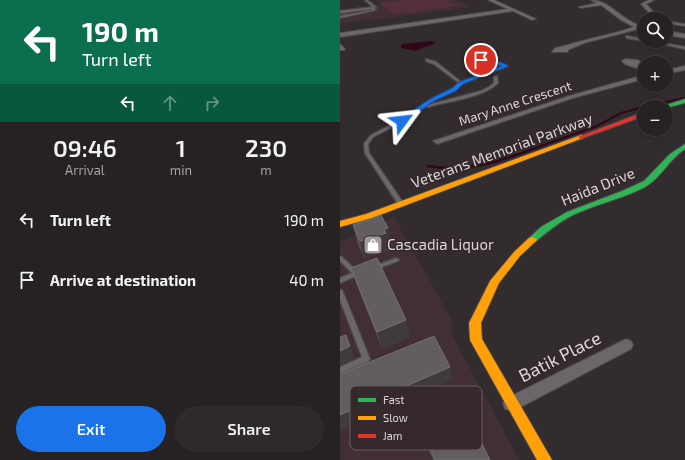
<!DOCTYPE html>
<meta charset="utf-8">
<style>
:root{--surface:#262122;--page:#2e292a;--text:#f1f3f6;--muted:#a4a3a5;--line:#423e40;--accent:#1a73e8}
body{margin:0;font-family:"Exo 2",sans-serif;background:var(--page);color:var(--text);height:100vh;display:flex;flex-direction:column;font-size:15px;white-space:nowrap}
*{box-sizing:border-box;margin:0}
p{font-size:13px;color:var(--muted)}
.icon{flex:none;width:22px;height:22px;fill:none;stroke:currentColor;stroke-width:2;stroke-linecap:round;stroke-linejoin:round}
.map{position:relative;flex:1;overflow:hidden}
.details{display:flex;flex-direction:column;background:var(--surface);width:340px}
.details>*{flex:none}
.banner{background:#0b6e4f;color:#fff;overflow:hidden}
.buttons{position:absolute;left:297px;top:12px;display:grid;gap:8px}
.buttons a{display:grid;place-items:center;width:36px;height:36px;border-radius:50%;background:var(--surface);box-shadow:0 2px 6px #0003,0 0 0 1px var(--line);font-size:20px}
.pin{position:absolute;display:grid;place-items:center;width:34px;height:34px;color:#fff;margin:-17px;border:2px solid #fff;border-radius:50%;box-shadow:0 1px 4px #0007}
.me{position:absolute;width:44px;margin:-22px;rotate:60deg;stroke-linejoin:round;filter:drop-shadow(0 0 3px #0008)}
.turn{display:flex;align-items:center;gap:14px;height:84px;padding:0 16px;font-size:18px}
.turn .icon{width:52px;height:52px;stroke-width:2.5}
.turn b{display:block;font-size:28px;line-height:34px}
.lanes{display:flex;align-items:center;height:38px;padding:0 16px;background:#0003;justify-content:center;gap:20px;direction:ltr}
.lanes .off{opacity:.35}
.eta{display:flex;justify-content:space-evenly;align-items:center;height:68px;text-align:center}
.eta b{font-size:24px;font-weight:600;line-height:28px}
.button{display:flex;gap:8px;margin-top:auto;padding:8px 16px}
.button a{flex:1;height:46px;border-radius:24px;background:var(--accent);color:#fff;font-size:16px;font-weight:600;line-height:46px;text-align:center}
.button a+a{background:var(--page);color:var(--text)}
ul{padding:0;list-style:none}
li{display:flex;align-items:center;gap:12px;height:60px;padding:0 16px}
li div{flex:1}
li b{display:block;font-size:15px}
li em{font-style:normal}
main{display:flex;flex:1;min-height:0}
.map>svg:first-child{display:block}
.built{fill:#412f35}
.green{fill:#542f3d}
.water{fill:#2f0719}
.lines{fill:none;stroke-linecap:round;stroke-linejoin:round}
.stream-far1{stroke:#2f0719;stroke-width:2}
.stream{stroke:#2f0719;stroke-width:2.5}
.lane-casing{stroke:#4d4749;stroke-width:2.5}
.street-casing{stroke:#4d4749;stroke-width:2}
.fast-casing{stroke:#4d4749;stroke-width:2}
.slow-casing{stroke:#4d4749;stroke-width:2}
.jam-casing{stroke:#4d4749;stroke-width:2}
.lane{fill:#6b6668;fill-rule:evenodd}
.street{fill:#6b6668;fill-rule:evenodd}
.fast{fill:#30b455;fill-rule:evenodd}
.slow{fill:#ff9f0a;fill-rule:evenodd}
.jam{fill:#e5322d;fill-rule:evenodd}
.wall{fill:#534e50}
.shaded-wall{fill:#403a3c}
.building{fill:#625d5f;stroke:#767072}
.route{fill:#1a73e8;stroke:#114b97}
.labels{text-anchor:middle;stroke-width:3;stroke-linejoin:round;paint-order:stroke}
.far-street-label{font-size:13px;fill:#ded6d8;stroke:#35292d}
.street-label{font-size:15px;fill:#ded6d8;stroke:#35292d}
.poi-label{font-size:15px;fill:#ded6d8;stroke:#35292d;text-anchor:start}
.near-street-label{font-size:18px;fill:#ded6d8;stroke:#35292d}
.key{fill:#35292d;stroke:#685d60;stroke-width:1}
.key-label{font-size:11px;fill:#ded6d8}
</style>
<main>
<section class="details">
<div class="banner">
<div class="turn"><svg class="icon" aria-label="left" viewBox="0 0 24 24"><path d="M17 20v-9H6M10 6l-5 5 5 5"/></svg><div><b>190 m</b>Turn left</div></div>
<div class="lanes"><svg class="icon" aria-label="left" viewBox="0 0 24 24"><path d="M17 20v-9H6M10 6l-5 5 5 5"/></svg><svg class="icon off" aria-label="ahead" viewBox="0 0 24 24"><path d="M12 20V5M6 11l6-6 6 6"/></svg><svg class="icon off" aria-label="right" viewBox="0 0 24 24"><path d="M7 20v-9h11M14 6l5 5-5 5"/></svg></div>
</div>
<div class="eta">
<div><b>09:46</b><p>Arrival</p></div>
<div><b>1</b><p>min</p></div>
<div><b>230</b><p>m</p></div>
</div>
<ul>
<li><svg class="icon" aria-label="left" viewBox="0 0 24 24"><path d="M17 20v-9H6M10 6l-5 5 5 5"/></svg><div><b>Turn left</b></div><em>190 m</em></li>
<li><svg class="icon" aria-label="arrive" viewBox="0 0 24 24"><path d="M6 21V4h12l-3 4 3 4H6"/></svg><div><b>Arrive at destination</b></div><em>40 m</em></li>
</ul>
<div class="button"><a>Exit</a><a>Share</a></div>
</section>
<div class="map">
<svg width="345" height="460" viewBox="0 0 345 460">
<rect width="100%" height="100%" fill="#322c2e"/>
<!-- built -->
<path class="built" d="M35 0H118L132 7 0 24V10L41 5Z
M54 217 113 322 112 335 179 460H0V242Z"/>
<!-- green -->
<path class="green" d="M63 0H108L119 6 54 14 39 3Z"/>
<!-- water -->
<path class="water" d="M91 41 96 43 75 51 61 48 62 44Z"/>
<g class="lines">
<!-- stream-far1 -->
<path class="stream-far1" d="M304 107 345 98
M190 150 257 126 281 113 304 107"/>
<!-- stream -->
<path class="stream" d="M88 166C127 173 157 162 193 149"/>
<!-- lane casing -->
<g class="lane-casing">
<path id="lane" d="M25 0H27L36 7 34 8 36 10 0 18V16L33 10 32 9 0 13V11L33 7Z
M286 36 304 39V41L287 38Z
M308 41H313L345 47V49Z
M86 59 96 62 121 82 163 66 157 64 140 61V59L158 62 168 66 122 84 115 90 93 101 88 105 141 91 149 87 154 83V77L157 76 158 83C142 98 109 101 88 107L86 106 74 116 33 137 28 144 29 153 64 204 61 206 58 204 25 153 24 144 31 135 72 114 91 99 113 88 119 83 94 64 86 61Z
M0 256 2 257 19 273 18 275 0 283V278L12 273 0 261Z
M56 258 58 259 59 260 58 261 34 270 32 269 31 268 32 267Z
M0 290H2L3 292 30 359 29 361 0 373V367L22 357 0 300Z"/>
</g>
<!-- street casing -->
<g class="street-casing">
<path id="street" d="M148 0H154L196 19 192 20 173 11 0 37V33L168 9Z
M251 0C265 0 273 10 284 17 290 22 298 24 303 28L244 43 228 50V52H212L215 48C225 46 233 43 242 41 260 36 277 33 294 27L281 20 261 5 241 8 239 7 257 3Z
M309 0H314L306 4 320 19H315L301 4Z
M326 21 345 24V26L326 23Z
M326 31 345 34V38L326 35Z
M0 44 5 49 4 50H0Z
M285 59 298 60 301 63 299 65 304 67V71L285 64 282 61Z
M345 66V70L326 74V70Z
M304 75V79L233 98 100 143 97 144 93 141 229 96Z
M286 339 291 341 293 345 291 349 177 409 171 411 165 409 163 404 165 399Z"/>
</g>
<!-- fast casing -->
<g class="fast-casing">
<path id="fast" d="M345 99V103L326 108 320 107Z
M345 144V149C329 159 321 178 305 187 282 199 256 204 233 215 219 222 207 232 195 242H189L187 240 201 227 227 212 282 191 304 181 330 154Z"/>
</g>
<!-- slow casing -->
<g class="slow-casing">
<path id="slow" d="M241 135 243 136V138L32 218 0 227V221L26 214Z
M192 237 195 238 197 240 195 242 180 256 159 283 141 323 142 339 212 460H197L130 340 129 323 150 281 174 252 189 238Z"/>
</g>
<!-- jam casing -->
<g class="jam-casing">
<path id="jam" d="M304 112V116L243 138 241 139 238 137Z"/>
</g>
<!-- lane -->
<use href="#lane" class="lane"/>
<!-- street -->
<use href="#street" class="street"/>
<!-- fast -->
<use href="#fast" class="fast"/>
<!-- slow -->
<use href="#slow" class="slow"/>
<!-- jam -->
<use href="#jam" class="jam"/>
</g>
<!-- wall -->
<path class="wall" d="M13 225 52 244 49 245 50 250 24 258 17 242Z
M11 268 66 320 70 337 42 349 17 285Z
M80 423 150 460H93L83 436Z"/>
<!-- shaded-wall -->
<path class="shaded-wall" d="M48 228 52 244 49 245 50 250 24 258 20 241 44 229Z
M66 320 70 337 42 349 37 332Z
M6 335 14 359 0 366V351Z
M110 367 112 380 0 431V415Z"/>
<!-- building -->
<path class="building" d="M41 215 48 228 44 229 46 233 20 241 13 225Z
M37 258 66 320 37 332 11 268Z
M6 335 10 346 0 351V337Z
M94 336 110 367 0 415V374Z
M122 403 150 460H95L80 423Z"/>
<!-- route -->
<path class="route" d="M141 59 160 62 169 66 123 84 116 91 94 101 64 122H59V119L90 99 112 88 119 82 162 66 139 61Z"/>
<!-- icons -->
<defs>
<g id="shop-square" transform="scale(1)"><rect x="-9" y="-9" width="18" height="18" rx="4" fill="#a29a9c" stroke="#35292d"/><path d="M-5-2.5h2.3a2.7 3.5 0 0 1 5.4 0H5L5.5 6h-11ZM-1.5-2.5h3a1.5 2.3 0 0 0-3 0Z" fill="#fff"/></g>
</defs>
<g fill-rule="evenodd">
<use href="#shop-square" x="33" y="245"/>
</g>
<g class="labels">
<!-- far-street labels -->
<g class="far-street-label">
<text transform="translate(175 103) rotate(-18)" y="5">Mary Anne Crescent</text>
</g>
<!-- street labels -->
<g class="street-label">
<text transform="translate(162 151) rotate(-20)" y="5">Veterans Memorial Parkway</text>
<text transform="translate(258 187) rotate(-22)" y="5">Haida Drive</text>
</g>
<!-- poi labels -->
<g class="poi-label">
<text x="47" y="250">Cascadia Liquor</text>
</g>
<!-- near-street labels -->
<g class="near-street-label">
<text transform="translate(220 357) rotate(-27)" y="6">Batik Place</text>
</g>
</g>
<!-- legend -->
<rect x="10" y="386" width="132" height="64" rx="6" class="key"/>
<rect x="18" y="398" width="18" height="4" fill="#30b455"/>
<rect x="18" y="416" width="18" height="4" fill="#ff9f0a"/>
<rect x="18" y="434" width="18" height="4" fill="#e5322d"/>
<g class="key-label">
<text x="43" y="404">Fast</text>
<text x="43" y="422">Slow</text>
<text x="43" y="440">Jam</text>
</g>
</svg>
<div class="buttons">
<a><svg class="icon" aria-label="search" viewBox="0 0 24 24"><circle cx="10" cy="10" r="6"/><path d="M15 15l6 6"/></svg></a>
<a>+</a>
<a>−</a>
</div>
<div class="pin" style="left:141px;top:60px;background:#d93025"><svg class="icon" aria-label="arrive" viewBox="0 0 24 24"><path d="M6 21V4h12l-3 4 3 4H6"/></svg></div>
<svg class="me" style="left:62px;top:121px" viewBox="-20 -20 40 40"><path d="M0-17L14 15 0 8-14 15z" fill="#1a73e8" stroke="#fff" stroke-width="4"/></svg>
</div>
</main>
